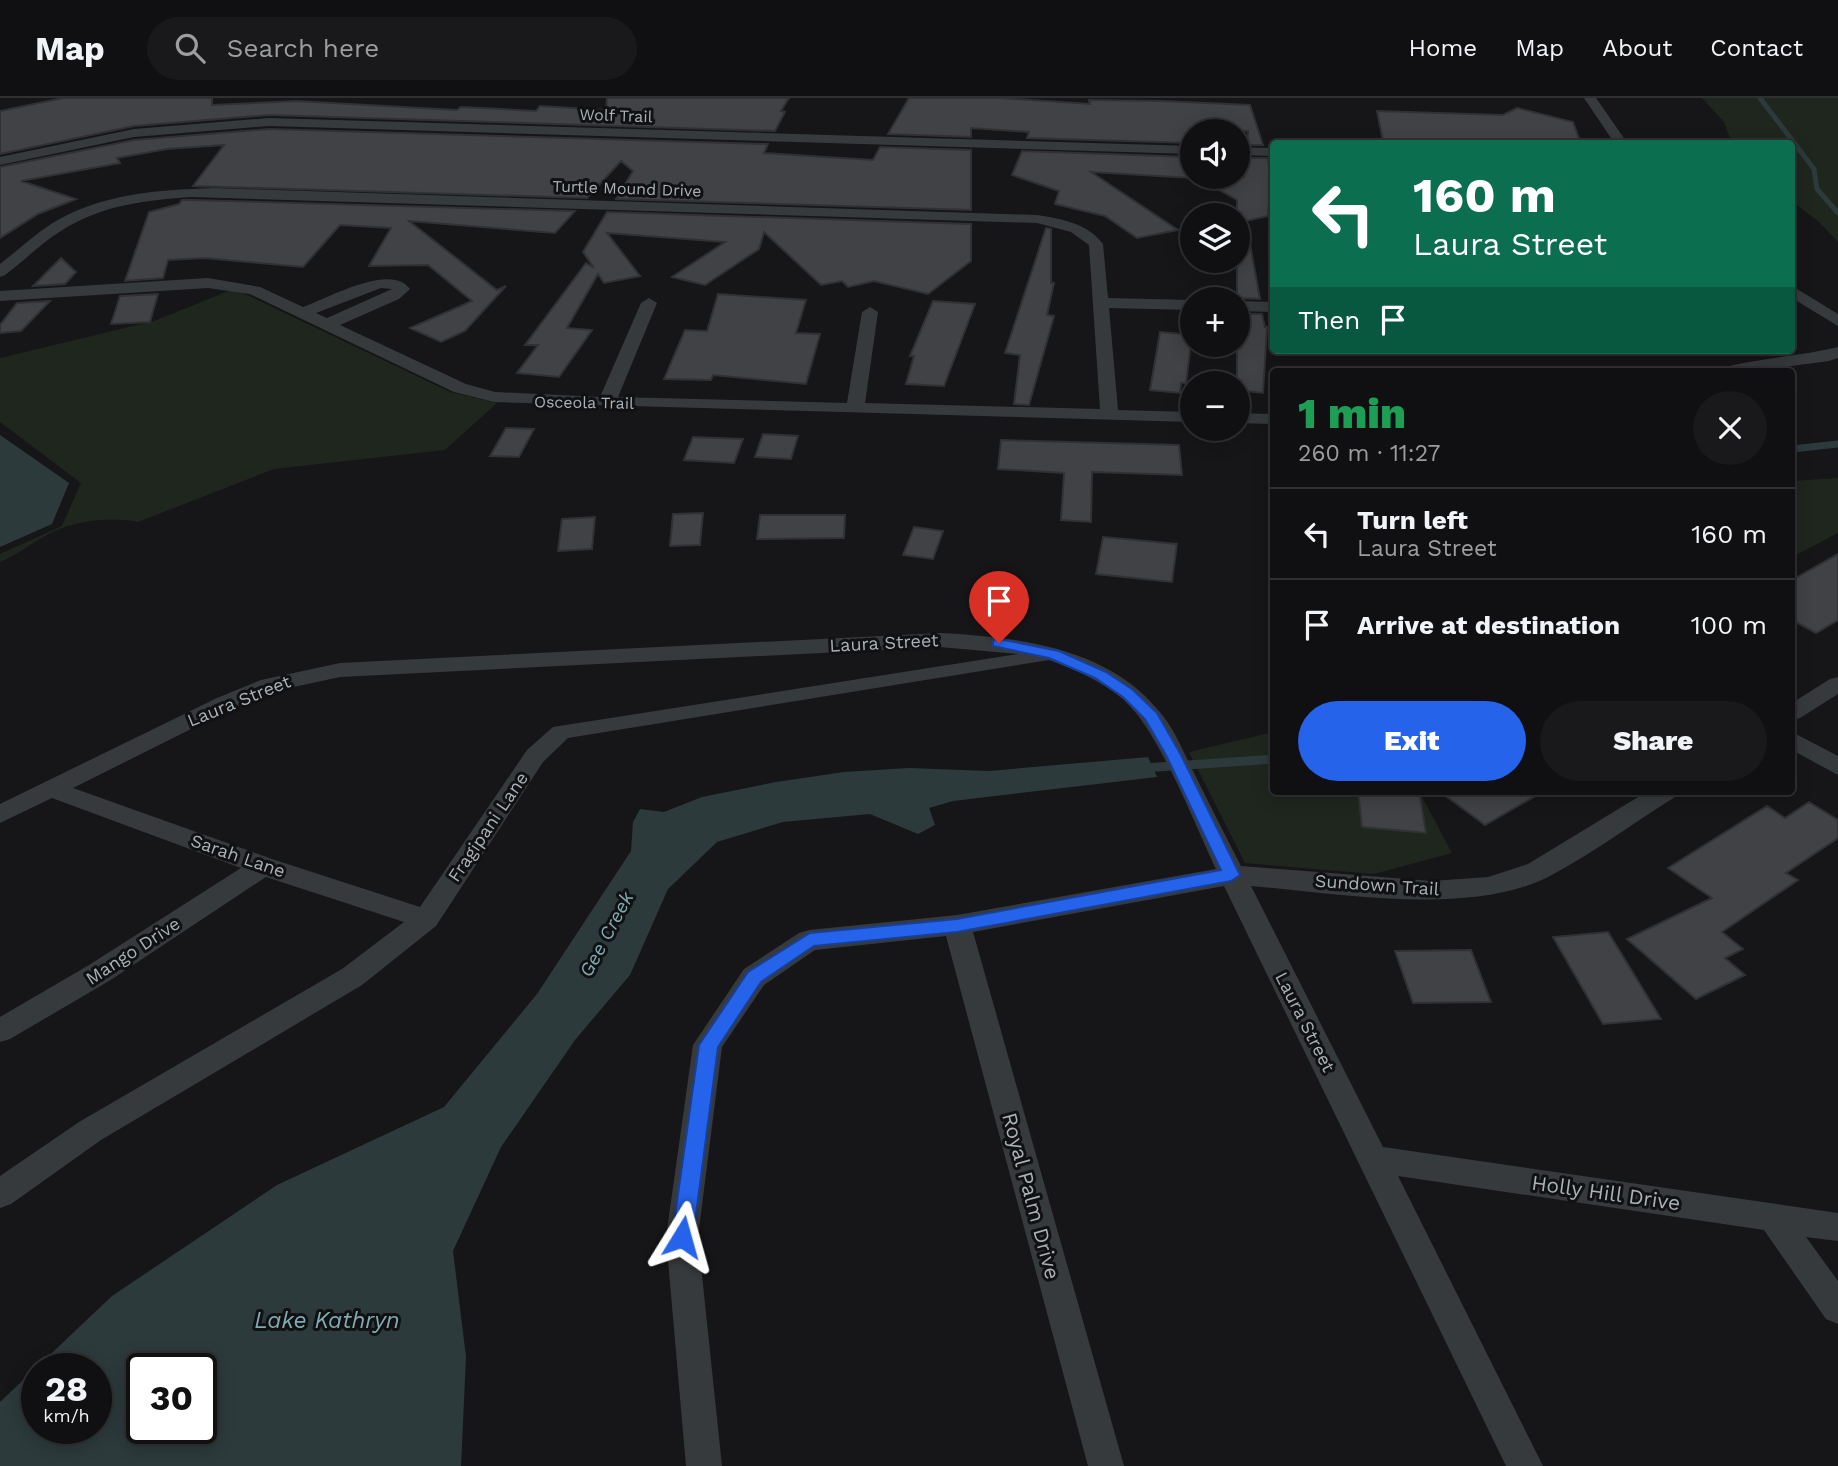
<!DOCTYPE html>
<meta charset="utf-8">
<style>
:root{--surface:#101012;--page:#19191b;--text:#f1f3f6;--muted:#9c9d9f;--line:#303032;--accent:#2563eb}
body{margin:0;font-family:"Work Sans",sans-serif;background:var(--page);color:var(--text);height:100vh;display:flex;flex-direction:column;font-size:26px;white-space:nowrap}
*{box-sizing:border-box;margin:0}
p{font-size:23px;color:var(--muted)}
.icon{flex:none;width:38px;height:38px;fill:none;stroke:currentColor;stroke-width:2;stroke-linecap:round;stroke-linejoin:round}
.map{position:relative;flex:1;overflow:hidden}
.details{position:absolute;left:1270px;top:270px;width:525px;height:427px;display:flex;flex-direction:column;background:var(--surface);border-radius:7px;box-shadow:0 4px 18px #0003,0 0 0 2px var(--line)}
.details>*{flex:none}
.top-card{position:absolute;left:1270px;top:42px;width:525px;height:214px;border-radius:7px;box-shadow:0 4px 18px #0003,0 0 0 2px var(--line);background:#0b6e4f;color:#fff;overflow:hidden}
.controls{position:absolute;left:1180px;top:21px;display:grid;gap:14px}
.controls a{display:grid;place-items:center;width:70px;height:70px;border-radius:50%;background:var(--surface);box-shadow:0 4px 18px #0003,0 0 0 2px var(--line);font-size:35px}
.speed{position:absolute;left:21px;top:1255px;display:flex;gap:14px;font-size:35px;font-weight:700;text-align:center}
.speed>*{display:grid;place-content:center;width:91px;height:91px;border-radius:50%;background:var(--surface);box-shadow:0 4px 18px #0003,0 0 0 2px var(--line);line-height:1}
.speed small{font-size:18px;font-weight:400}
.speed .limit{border:4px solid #111;border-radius:10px;background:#fff;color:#111}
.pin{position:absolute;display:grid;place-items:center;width:60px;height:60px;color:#fff;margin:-72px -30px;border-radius:50% 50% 50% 0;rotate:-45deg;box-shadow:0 0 7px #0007}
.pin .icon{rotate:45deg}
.me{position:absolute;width:77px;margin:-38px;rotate:8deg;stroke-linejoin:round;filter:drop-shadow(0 0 5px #0008)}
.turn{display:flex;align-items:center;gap:24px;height:147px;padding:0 28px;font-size:32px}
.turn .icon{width:91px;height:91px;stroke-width:2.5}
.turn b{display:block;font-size:49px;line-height:60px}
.then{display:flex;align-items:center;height:66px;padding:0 28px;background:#0003;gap:14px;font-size:26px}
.round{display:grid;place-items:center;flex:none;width:74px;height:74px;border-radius:37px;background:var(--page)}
.head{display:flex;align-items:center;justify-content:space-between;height:119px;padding:0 28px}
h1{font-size:42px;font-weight:800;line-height:52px;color:#1e9e55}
.action{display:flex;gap:14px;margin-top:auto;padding:14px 28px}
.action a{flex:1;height:80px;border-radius:42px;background:var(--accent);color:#fff;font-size:28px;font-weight:800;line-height:80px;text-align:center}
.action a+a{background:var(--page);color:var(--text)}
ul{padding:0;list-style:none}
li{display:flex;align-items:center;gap:21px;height:91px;padding:0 28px;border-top:2px solid var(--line)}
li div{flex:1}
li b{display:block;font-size:26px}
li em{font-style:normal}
header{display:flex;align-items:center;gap:42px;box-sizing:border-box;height:98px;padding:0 35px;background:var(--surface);border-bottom:2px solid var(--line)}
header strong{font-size:33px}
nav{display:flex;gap:38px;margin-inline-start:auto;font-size:24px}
.search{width:490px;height:63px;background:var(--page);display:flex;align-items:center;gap:18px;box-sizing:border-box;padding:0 24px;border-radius:38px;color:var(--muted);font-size:26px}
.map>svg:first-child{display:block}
.green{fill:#1f261e}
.water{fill:#2c3a3b;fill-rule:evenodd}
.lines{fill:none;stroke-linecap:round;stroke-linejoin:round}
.stream-far2{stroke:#2c3a3b;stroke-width:5}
.stream-far1{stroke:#2c3a3b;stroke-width:7}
.stream{stroke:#2c3a3b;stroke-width:9}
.building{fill:#404245;stroke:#303134;stroke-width:2}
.street{fill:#373a3d;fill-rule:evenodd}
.route{fill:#2563eb;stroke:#184099;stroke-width:2}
.labels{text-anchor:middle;stroke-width:6;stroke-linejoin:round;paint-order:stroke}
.far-street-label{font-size:16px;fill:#a8b2b7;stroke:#111113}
.street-label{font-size:18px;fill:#a8b2b7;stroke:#111113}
.water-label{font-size:19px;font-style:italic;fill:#80abb2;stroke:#111113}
.near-street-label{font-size:21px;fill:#a8b2b7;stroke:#111113}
.near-water-label{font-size:23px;font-style:italic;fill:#80abb2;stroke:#111113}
</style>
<header>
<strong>Map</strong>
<div class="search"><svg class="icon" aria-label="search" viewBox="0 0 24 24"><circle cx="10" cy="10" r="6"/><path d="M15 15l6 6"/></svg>Search here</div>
<nav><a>Home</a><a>Map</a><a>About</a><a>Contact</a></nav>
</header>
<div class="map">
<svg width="1838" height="1368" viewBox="0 0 1838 1368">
<rect width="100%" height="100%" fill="#161618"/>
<!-- green -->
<path class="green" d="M1702 0H1838V144L1819 124 1792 103V46L1732 45 1724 24Z
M231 192 245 196 450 294 497 305 445 352 274 371 138 424C112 419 82 422 57 432 38 440 20 456 0 464V456L62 428 81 385 0 324V260L154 223Z
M1838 380V435L1792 459V383Z
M1274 629V693H1419L1452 755 1374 776 1245 765 1189 654 1269 635Z"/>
<!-- water -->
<path class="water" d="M0 337 69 385 52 426 0 449Z
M1148 659 1157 679 953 703 929 710 935 727 918 736 870 716 783 724 717 744 668 791 630 877 575 942 501 1049 453 1153 466 1259 461 1368H0V1304L112 1198 277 1087 444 1009 537 896 631 753 633 724 640 711 664 714 702 699 776 684 844 674 909 670 989 673ZM37 1270H96V1330H37ZM142 1270H201V1330H142Z"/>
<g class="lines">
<!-- stream-far2 -->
<path class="stream-far2" d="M1760 0 1814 71 1817 91 1838 115"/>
<!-- stream-far1 -->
<path class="stream-far1" d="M1792 351 1838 346"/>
<!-- stream -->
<path class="stream" d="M1143 670 1274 661"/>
</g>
<!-- building -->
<path class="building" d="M63 0H212V7L296 3 457 12 461 9 536 13 540 8 606 12 607 0H789L781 13 785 14 775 33 269 17 134 28 0 56V13Z
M909 0H999L1090 6 1089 2 1162 3 1250 7 1263 47H1247L1248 33H1192V45L1027 40 1029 34 971 30V39L888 36Z
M1517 10 1573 24 1581 46H1484L1436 42V46H1423L1383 43 1377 13 1503 17Z
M269 31 768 46 764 55 873 62 880 49 971 52V112L616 101 633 73 621 63 587 100 193 88 224 47 167 51 117 60 120 65 21 83 76 101 38 116 0 140V69L134 42Z
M1022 53 1192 59V80L1091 74 1178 132 1137 140 1105 118 1055 106 1059 93 1012 77Z
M1246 60H1267L1271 74 1268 118 1237 125V102L1196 79H1244Z
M182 102H192L575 113 555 135 409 123 497 192 506 188 465 233 441 244 410 230 472 203 428 167 369 168 391 130 340 127 303 169 205 160 168 162 163 180 125 183 149 114 179 106Z
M607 114 971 126V163L928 196 874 183 848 189 842 183 821 187 764 134 759 151 705 187 672 179 725 144 607 135 640 178 604 185 598 176 567 230 592 232 559 279 517 275 538 247H525L586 165 594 170 583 154Z
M1046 130 1051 131V185H1054L1047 217 1054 218 1029 307 1014 306 1020 257 1005 255Z
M1250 146 1260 201 1237 200V147Z
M61 160 76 174 65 186 33 188Z
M158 196 150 224 111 226 120 198Z
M718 196 806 202 796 235 820 236 806 286 713 277 711 282 664 281 685 232 707 233Z
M50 203 21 233 0 235V227L17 205Z
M933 203 975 206 944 288 906 286 914 258H910Z
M1237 216H1262L1265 229H1267L1263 295 1237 292Z
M1160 234 1192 237 1186 285H1181L1180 295 1150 292Z
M506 330 534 331 519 359 490 358Z
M763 336 798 338 791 361 755 359Z
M693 339 743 341 734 365 684 362Z
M1001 342 1179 347 1182 377 1092 374 1091 424 1061 422 1064 375 998 371Z
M703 415 700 447 670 448 673 416Z
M760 417H845L844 440 757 441Z
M595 419 592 451 558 453 562 421Z
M914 429 943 433 933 461 903 457Z
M1103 439 1177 446 1172 484 1096 476Z
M1838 456V522L1816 535 1792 522V482Z
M1358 693 1420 698 1426 735 1362 729Z
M1439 693H1544L1485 727Z
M1809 704 1838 722V740L1786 775 1798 782 1722 834 1743 851 1725 860 1745 877 1696 901 1627 841 1712 800 1668 770 1767 708 1785 720Z
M1608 834 1621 855 1661 921 1603 926 1553 839Z
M1471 852 1491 904 1413 905 1395 853Z"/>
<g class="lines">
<!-- street -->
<path class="street" d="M1584 0H1596L1628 46H1615Z
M269 20 1192 48V56L269 28 134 39 0 67V59L134 31Z
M1237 49 1274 50V58L1237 57Z
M212 90 1037 117C1062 121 1087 125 1103 146L1108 200 1192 202V212L1109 210 1118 312 1192 314V324L494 304 454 294 250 196 208 190 0 203V193L208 180 260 189 303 209C328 200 391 164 410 191L399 201 340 227 466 286 495 294 600 299 641 205 649 200 657 205 618 299 847 305 862 214 870 209 878 214 865 305 1100 311 1089 147 1071 134 1037 125 192 99C146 102 101 107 61 133 41 145 24 163 5 177L0 179V166C17 153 33 138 51 126 99 96 157 92 212 90ZM381 190 392 191 327 220 316 215Z
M1792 188 1838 216V228L1792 200Z
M1237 203 1274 204V214L1237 213Z
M1838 249V260L1829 263 1754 273H1722L1725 269C1762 260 1801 258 1838 249Z
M1237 315 1274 316V326L1237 325Z
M940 535C1018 539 1107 549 1159 613 1174 630 1183 653 1193 673 1209 705 1225 737 1241 768L1432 783 1488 779 1528 766 1648 693H1678L1675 699C1633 725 1592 756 1548 779 1468 819 1338 795 1251 788L1383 1049 1838 1115V1143L1806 1139 1838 1183V1226L1826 1221 1764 1132 1398 1078 1543 1368H1506L1224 788 973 834 1124 1368H1088L946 838 815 852 764 887 722 949 698 1139 722 1368H686L666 1139 693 947 744 871 799 835 809 832 957 817 1216 771C1194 725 1160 635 1124 602 1102 583 1076 572 1049 562L568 640 543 664 436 828 362 887 101 1042 11 1106 0 1110V1078L79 1024 342 871 404 824 266 779 109 883 10 941 0 944V919L89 867 241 770 52 700 0 725V706L217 600 261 582 340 565ZM940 549 1018 556 553 629 527 652 420 809 272 761 73 690 233 610 275 593 340 579Z
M1838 579V596L1800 620 1792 622V605L1830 581Z
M1792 634 1838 658V677L1792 652Z"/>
</g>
<!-- route -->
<path class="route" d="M999 541 1059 553 1106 574 1133 592 1157 615 1181 657 1240 777 1231 783 957 834 814 848 761 884 718 949 693 1139 690 1146 682 1148 675 1146 672 1139 699 947 748 874 810 835 957 821 1221 772 1166 657 1145 621 1123 599 1095 580 1049 560 993 548V542Z"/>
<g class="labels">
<!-- far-street labels -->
<g class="far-street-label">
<text transform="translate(616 17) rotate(2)" y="6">Wolf Trail</text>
<text transform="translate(627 90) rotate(2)" y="6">Turtle Mound Drive</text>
<text transform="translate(584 304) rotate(1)" y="6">Osceola Trail</text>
</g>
<!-- street labels -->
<g class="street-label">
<text transform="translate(884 545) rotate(-3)" y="6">Laura Street</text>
<text transform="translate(239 603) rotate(-22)" y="6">Laura Street</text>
<text transform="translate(488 729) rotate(-56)" y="6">Fragipani Lane</text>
<text transform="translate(238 758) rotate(19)" y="6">Sarah Lane</text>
<text transform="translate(1377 787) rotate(4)" y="6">Sundown Trail</text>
<text transform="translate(133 853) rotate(-33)" y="6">Mango Drive</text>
<text transform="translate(1305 924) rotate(63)" y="6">Laura Street</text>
</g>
<!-- water labels -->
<g class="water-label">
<text transform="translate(606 836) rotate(-62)" y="7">Gee Creek</text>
</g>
<!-- near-street labels -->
<g class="near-street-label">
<text transform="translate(1606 1095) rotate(8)" y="7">Holly Hill Drive</text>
<text transform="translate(1031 1098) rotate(75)" y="7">Royal Palm Drive</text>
</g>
<!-- near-water labels -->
<g class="near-water-label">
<text x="327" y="1230">Lake Kathryn</text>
</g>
</g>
</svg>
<div class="controls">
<a><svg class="icon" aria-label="sound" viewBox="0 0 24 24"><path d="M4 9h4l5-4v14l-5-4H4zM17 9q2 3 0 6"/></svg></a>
<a><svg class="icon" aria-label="layers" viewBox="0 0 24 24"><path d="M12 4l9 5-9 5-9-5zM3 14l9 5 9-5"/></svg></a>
<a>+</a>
<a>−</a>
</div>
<div class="speed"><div>28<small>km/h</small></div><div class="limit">30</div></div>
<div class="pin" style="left:999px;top:545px;background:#d93025"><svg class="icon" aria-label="arrive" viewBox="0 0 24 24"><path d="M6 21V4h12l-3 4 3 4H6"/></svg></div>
<svg class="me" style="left:682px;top:1139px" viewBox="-20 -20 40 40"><path d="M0-17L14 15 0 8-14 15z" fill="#2563eb" stroke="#fff" stroke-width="4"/></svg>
<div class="top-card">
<div class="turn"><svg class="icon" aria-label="left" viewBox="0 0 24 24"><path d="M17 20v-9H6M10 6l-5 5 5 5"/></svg><div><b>160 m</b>Laura Street</div></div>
<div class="then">Then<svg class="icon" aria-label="arrive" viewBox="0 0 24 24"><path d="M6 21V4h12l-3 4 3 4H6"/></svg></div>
</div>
<section class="details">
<div class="head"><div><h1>1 min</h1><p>260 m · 11:27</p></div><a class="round"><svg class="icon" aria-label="close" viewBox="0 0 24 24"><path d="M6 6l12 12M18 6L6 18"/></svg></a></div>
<ul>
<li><svg class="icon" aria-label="left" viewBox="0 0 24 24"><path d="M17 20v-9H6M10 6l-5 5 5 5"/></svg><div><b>Turn left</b><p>Laura Street</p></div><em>160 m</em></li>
<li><svg class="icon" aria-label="arrive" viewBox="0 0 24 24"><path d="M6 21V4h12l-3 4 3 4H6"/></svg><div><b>Arrive at destination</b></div><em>100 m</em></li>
</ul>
<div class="action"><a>Exit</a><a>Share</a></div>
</section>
</div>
